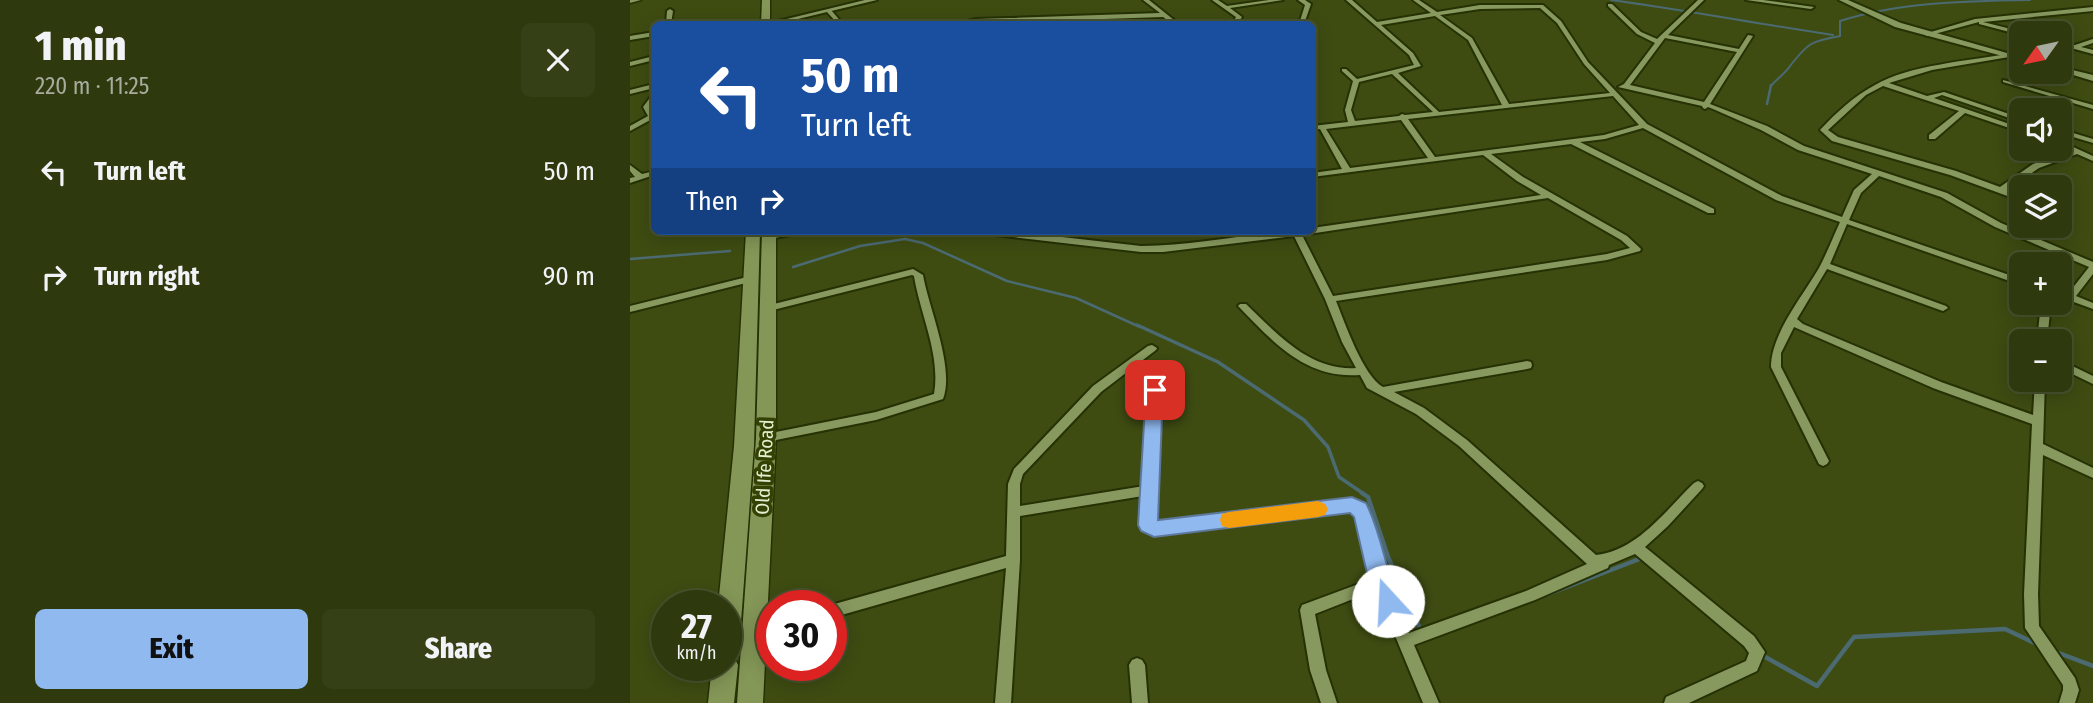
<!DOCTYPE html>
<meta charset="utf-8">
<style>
:root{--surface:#2e390e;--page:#364017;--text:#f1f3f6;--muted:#a7ac9e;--line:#49532e;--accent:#90b9f0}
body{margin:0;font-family:"Fira Sans Condensed",sans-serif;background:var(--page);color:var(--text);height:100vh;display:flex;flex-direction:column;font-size:26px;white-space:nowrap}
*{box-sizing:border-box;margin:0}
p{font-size:23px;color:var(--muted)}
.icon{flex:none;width:38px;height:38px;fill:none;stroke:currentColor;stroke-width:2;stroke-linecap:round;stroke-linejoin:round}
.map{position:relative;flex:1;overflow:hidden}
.drawer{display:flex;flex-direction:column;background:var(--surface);width:630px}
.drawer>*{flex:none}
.hud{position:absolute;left:21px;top:21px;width:665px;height:214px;border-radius:10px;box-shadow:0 4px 18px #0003,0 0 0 2px var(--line);background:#1a4fa0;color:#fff;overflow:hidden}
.needle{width:46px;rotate:237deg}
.tools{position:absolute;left:1379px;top:21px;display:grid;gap:14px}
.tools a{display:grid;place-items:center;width:63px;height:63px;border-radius:10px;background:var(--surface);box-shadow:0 4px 18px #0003,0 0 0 2px var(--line);font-size:35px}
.speed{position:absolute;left:21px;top:590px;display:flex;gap:14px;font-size:35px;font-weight:700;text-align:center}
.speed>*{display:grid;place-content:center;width:91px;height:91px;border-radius:50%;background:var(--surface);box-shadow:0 4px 18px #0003,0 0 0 2px var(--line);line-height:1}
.speed small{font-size:18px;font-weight:400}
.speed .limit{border:10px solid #d22;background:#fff;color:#111}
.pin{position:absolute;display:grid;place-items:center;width:60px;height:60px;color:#fff;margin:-30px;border-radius:14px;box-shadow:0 4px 10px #0006}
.me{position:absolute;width:77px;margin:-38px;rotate:340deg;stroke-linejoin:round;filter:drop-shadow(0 0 5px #0008)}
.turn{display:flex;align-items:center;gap:24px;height:147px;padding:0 35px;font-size:32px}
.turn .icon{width:91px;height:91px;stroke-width:2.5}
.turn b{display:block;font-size:49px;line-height:60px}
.then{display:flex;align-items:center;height:66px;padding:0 35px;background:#0003;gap:14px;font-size:26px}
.round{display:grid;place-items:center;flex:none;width:74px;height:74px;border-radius:10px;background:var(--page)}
.overview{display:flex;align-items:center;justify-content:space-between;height:119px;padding:0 35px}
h1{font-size:42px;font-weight:800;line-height:52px}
.primary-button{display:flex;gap:14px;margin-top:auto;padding:14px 35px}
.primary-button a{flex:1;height:80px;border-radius:10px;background:var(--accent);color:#111;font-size:28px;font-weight:800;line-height:80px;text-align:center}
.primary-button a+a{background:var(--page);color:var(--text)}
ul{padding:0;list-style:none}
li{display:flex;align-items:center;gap:21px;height:105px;padding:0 35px}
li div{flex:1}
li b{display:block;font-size:26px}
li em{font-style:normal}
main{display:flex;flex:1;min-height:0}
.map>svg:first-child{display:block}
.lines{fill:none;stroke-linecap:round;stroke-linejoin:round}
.stream-far3{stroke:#4c6a72;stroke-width:2}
.stream-far2{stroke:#4c6a72;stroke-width:2.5}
.stream-far1{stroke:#4c6a72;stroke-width:3.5}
.stream{stroke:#4c6a72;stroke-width:4.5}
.minor-casing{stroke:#263104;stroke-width:4}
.tertiary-casing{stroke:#263104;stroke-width:4}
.secondary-casing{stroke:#263104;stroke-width:3}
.primary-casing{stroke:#263104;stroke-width:3}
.minor{fill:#87995f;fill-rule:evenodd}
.tertiary{fill:#87995f;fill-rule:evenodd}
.secondary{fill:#86985b;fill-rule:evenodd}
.primary{fill:#849757;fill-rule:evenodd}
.route{fill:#90b9f0;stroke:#5e789c;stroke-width:2}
.slow{fill:#f59e0b}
.labels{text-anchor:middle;stroke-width:7;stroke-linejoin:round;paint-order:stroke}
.street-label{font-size:19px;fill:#e4efd0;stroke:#334203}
</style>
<main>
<section class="drawer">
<div class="overview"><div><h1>1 min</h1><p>220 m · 11:25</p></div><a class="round"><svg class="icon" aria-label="close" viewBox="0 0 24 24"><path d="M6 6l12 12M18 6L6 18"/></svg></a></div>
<ul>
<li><svg class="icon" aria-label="left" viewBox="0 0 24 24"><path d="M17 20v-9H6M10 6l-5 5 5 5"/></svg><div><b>Turn left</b></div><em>50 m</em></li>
<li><svg class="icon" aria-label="right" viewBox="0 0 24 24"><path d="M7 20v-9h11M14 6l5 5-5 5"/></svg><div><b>Turn right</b></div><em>90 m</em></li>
</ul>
<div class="primary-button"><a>Exit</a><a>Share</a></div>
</section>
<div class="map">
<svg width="1463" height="703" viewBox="0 0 1463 703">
<rect width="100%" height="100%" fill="#3e4c12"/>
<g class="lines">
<!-- stream-far3 -->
<path class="stream-far3" d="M981 0C1055 10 1129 24 1203 35
M1141 86C1146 79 1155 74 1160 66 1178 43 1181 41 1210 36V21C1270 2 1337 1 1400 0"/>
<!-- stream-far2 -->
<path class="stream-far2" d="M1137 104 1141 85
M0 259 100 251
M163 267 230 246 275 239 293 243 377 281 446 298 510 327"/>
<!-- stream-far1 -->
<path class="stream-far1" d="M507 325 588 362 674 420 698 447 709 477 734 494"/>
<!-- stream -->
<path class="stream" d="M732 493 738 497 758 557 792 633
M908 598 1012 558
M1426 652 1463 666
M1130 654 1187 686 1224 637 1375 629 1409 645"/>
<!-- minor casing -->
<g class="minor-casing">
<path id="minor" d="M513 0H519L549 24H543L533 17 324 24 346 19 530 13Z
M582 0H588L597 6 639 0H653L600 8 612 17 607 24H602L606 17Z
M668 0H675L681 4 674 24H669L675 5Z
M716 0H722L747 22 801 13 783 0H789L807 12 850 5H913L931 21 958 62 1017 124 1152 196 1212 217 1224 190 1242 174 1168 150 1131 130 1083 109 1078 107 1075 109 1073 108 1072 106 988 87 994 84 1025 43 1007 34 978 6V4H982L1011 32 1027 39 1068 0H1074L1038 35 1109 49 1118 35 1123 36 1080 104 1137 126 1174 146 1317 193 1371 223 1463 262V274L1446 296 1463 303V309L1430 297V291L1438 294 1459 267 1365 227 1311 197 1249 176 1231 193 1219 220 1391 279V285L1217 224 1200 264 1316 306 1318 308 1313 311 1310 310 1197 269 1167 319 1173 324 1311 382 1403 415 1405 380H1415L1413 444 1463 468V478L1413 455 1408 594 1409 626 1445 678 1449 690 1445 703H1429L1433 690V685L1395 628 1394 594 1402 424 1303 388 1164 327 1151 353V367L1199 461 1197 464 1193 466 1189 464 1141 367C1141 334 1172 297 1189 268 1197 253 1203 237 1210 222L1146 200 1013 128 975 139 950 142 1084 209V213H1078L941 144 861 154 893 177 997 236 1011 249 1010 251 977 260 706 301C715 323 733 376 753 387L897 361 901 362 902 365 901 368 897 369 764 392 794 408 837 440 966 555C1007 551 1036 510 1064 483L1068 481 1072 483 1074 486 1072 489 1038 526 1015 547 1124 636 1135 652 1127 671 1059 703H1034L1036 697 1116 661 1119 653 1114 646 1005 554 979 565 978 568 905 600 784 645 809 703H793L746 590 685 614 696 670 707 703H691L680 670 670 610 672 605 742 579 723 511 524 534 513 529 511 525 513 496 390 516V560L381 703H365L376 568 201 618V605L376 556 378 484 384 469 463 386 518 346 522 345 527 348 526 350 471 392 393 474 390 484V506L514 486 519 390 525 386 531 390 525 523 722 500 734 504 757 582 779 633 896 591 957 564 829 446 786 414 737 388 730 375C676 379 644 343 610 308L608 306 610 304H616C647 334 680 371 726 368L712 342 695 299 664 236 533 252H511L357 234 353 231H379L511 246C568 246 625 231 682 231V228L911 195 887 181 853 155 682 177V173L712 169 690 129 682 130V126L718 122 715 110 723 81 712 71V69H716L727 79 784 65 779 55ZM910 8 927 23 954 64 980 93 879 104 842 38 810 15 850 9ZM805 16 838 40 872 105 809 112 768 73 791 66 783 53 751 25ZM1035 38 1107 52 1074 102 1000 85ZM762 74 803 112 775 115 772 114 769 116 725 121 721 110 729 82ZM983 96 1009 125 974 135 805 157 778 119ZM771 120 798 158 720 168 696 129ZM918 198 991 240 1000 248 977 254 703 296 672 235Z
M1116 0H1133L1184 7 1181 9Z
M1463 7V11L1353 22 1393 32 1394 33 1391 35 1349 24V22L1297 36 1294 34 1345 19Z
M40 9 43 11 41 24H36L37 11Z
M197 10H201L213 24H208L197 12Z
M24 32V36L0 40V36Z
M1463 39V43L1451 47 1463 50V54L1430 45V41L1445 45Z
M1377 54 1380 56 1379 57 1302 70 1259 83 1297 96 1314 92 1391 118V122L1312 95 1304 98 1391 128V132L1335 113 1305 139H1299V135L1329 111 1253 86 1236 95 1198 130 1208 137 1326 171 1370 187 1403 164 1441 151 1430 146V141L1463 156V161L1447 154 1409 168 1377 190 1391 196V201L1320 175 1202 141 1190 130C1206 113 1224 96 1245 85 1279 65 1338 61 1377 54Z
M1373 80 1463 105V109L1373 82Z
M24 84V88L0 94V90Z
M24 94V100L19 107 24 118 0 131V126L18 116 13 107 22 95Z
M1430 129 1463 139V143L1430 133Z
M0 165 12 174 24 171V175L0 183V178L5 177 0 171Z
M152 231H170L166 234 139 239 135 236 136 234Z
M283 269 293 275C299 309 325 368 313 399L246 420 136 442 132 441 130 438 132 435 136 434 246 412 304 394C311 355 290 314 284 276L282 275 139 311 134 308 136 306Z
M121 276 124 277 126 279 124 281 0 312V306Z
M1411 303H1421L1417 341H1407Z
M1430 360 1463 376V384L1430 368Z
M507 658 512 660 515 665 518 703H502L499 665 502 660Z"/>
</g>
<!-- tertiary casing -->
<g class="tertiary-casing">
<path id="tertiary" d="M235 0H247L147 24H136Z
M1209 0H1218L1271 23 1391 57V61L1265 27Z
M24 56V60L0 66V62Z
M1430 67 1463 75V81L1430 71Z"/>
</g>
<!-- secondary casing -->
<g class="secondary-casing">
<path id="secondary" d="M0 0H11L0 3Z"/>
</g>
<!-- primary casing -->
<g class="primary-casing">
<path id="primary" d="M132 0H140V24H131Z
M116 231H130L124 446 109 649 104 657 108 665 104 703H78L82 665H96V606H88L104 446Z
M132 231H146V438L133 703H107L126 438Z"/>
</g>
<!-- minor -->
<use href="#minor" class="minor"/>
<!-- tertiary -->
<use href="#tertiary" class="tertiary"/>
<!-- secondary -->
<use href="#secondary" class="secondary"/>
<!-- primary -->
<use href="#primary" class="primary"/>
</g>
<!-- route -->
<path class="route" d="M525 384 533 390 528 520 722 497 736 503C752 534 755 569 769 601L766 608 758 611 751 608 739 582 724 517 720 513 524 537 511 531 508 525 516 390Z"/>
<!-- slow -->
<path class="slow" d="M688 501 695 504 698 509 695 515 688 517 599 528 592 526 590 520 592 514 599 512Z"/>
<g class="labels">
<!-- street labels -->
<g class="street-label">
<text transform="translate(134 467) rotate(-87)" y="7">Old Ife Road</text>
</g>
</g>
</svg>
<div class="tools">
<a><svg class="needle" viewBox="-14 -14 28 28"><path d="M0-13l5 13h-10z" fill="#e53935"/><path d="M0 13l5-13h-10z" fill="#a7ac9e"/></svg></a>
<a><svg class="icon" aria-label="sound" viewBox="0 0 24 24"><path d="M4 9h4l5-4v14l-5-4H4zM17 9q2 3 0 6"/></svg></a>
<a><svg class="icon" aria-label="layers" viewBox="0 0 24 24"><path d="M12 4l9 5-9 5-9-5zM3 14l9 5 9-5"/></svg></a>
<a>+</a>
<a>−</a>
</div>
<div class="speed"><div>27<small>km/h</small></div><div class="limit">30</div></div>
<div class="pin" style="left:525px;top:390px;background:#d93025"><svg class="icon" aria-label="arrive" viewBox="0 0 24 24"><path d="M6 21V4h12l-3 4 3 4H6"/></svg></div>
<svg class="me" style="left:758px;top:601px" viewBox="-20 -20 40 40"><circle r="19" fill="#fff"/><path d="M0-13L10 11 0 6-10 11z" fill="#90b9f0"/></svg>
<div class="hud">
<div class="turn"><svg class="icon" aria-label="left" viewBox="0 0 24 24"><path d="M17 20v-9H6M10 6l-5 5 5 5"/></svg><div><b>50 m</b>Turn left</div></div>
<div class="then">Then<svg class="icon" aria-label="right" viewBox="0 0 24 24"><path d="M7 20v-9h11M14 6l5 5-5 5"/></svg></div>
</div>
</div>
</main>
